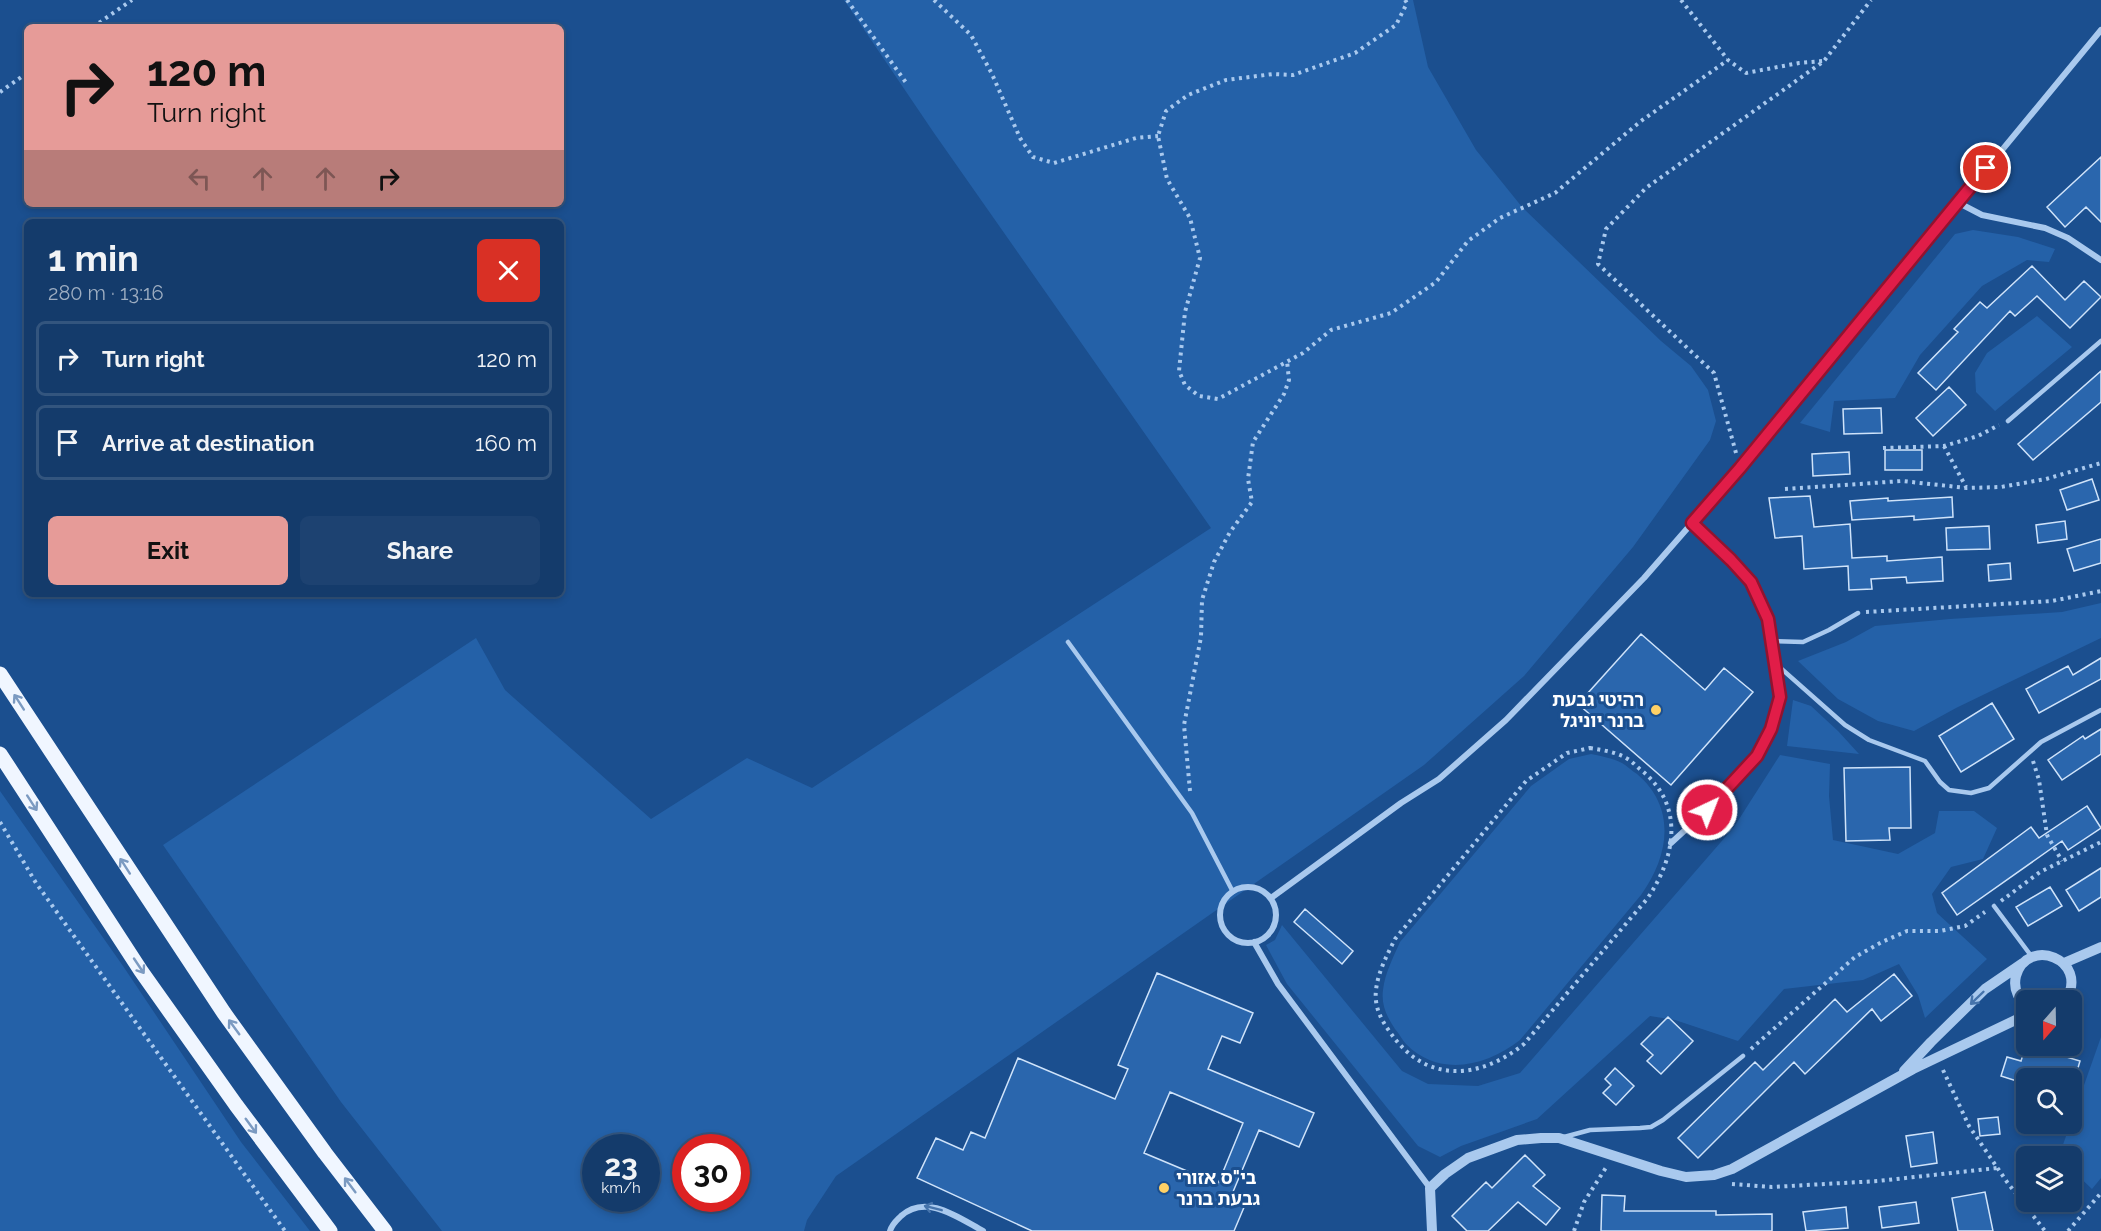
<!DOCTYPE html>
<meta charset="utf-8">
<style>
:root{--surface:#143b6b;--page:#1d4271;--text:#f1f3f6;--muted:#9dadc1;--line:#33557e;--accent:#e69b98}
body{margin:0;font-family:Raleway,"Noto Sans Hebrew",sans-serif;background:var(--page);color:var(--text);height:100vh;display:flex;flex-direction:column;font-size:22px;white-space:nowrap}
*{box-sizing:border-box;margin:0}
p{font-size:20px;color:var(--muted)}
.icon{flex:none;width:33px;height:33px;fill:none;stroke:currentColor;stroke-width:2;stroke-linecap:round;stroke-linejoin:round}
.map{position:relative;flex:1;overflow:hidden}
.drawer{position:absolute;left:24px;top:219px;width:540px;height:378px;display:flex;flex-direction:column;background:var(--surface);border-radius:9px;box-shadow:0 3px 9px #0003,0 0 0 2px var(--line)}
.drawer>*{flex:none}
.banner{position:absolute;left:24px;top:24px;width:540px;height:183px;border-radius:9px;box-shadow:0 3px 9px #0003,0 0 0 2px var(--line);background:#e69b98;color:#111;overflow:hidden}
.needle{width:39px;rotate:200deg}
.tools{position:absolute;left:2016px;top:990px;display:grid;gap:12px}
.tools a{display:grid;place-items:center;width:66px;height:66px;border-radius:9px;background:var(--surface);box-shadow:0 3px 9px #0003,0 0 0 2px var(--line);font-size:30px}
.speed{position:absolute;left:582px;top:1134px;display:flex;gap:12px;font-size:30px;font-weight:700;text-align:center}
.speed>*{display:grid;place-content:center;width:78px;height:78px;border-radius:50%;background:var(--surface);box-shadow:0 3px 9px #0003,0 0 0 2px var(--line);line-height:1}
.speed small{font-size:15px;font-weight:400}
.speed .limit{border:9px solid #d22;background:#fff;color:#111}
.pin{position:absolute;display:grid;place-items:center;width:51px;height:51px;color:#fff;margin:-26px;border:3px solid #fff;border-radius:50%;box-shadow:0 2px 6px #0007}
.me{position:absolute;width:66px;margin:-33px;rotate:43deg;stroke-linejoin:round;filter:drop-shadow(0 0 4px #0008)}
.turn{display:flex;align-items:center;gap:21px;height:126px;padding:0 24px;font-size:27px}
.turn .icon{width:78px;height:78px;stroke-width:2.5}
.turn b{display:block;font-size:42px;line-height:51px}
.lanes{display:flex;align-items:center;height:57px;padding:0 24px;background:#0003;justify-content:center;gap:30px;direction:ltr}
.lanes .off{opacity:.35}
.round{display:grid;place-items:center;flex:none;width:63px;height:63px;border-radius:9px;background:var(--page)}
.head{display:flex;align-items:center;justify-content:space-between;height:102px;padding:0 24px}
h1{font-size:36px;font-weight:700;line-height:45px}
.primary-button{display:flex;gap:12px;margin-top:auto;padding:12px 24px}
.primary-button a{flex:1;height:69px;border-radius:9px;background:var(--accent);color:#111;font-size:24px;font-weight:700;line-height:69px;text-align:center}
.primary-button a+a{background:var(--page);color:var(--text)}
ul{padding:0;list-style:none}
li{display:flex;align-items:center;gap:18px;height:75px;margin:0 12px 9px;padding:0 12px;border:3px solid var(--line);border-radius:9px}
li div{flex:1}
li b{display:block;font-size:22px}
li em{font-style:normal}
.map>svg:first-child{display:block}
.green{fill:#2461a8;fill-rule:evenodd}
.building{fill:#2a66ad;stroke:#cfe3fa;stroke-width:1.5;fill-rule:evenodd}
.lines{fill:none;stroke-linecap:round;stroke-linejoin:round}
.path{stroke:#a9c9ee;stroke-width:4;stroke-dasharray:3 4.5;stroke-linecap:butt}
.service{stroke:#a9c9ee;stroke-width:4.5}
.minor{stroke:#a9c9ee;stroke-width:6}
.tertiary{stroke:#a9c9ee;stroke-width:10}
.primary{stroke:#f0f6ff;stroke-width:15}
.oneway{stroke:#7b9ac1}
.oneway2{stroke:#4674ac}
.route-casing{stroke:#92132f;stroke-width:15}
.route{stroke:#e11d48;stroke-width:10}
.poi-dot{fill:#ffd166;stroke:#1b4f8f;stroke-width:2}
.labels{text-anchor:middle;stroke-width:6;stroke-linejoin:round;paint-order:stroke}
.poi-label{font-size:18px;font-weight:bold;fill:#fff;stroke:#1b4f8f;text-anchor:end}
</style>
<div class="map">
<svg width="2101" height="1231" viewBox="0 0 2101 1231">
<rect width="100%" height="100%" fill="#1b4f8f"/>
<!-- green -->
<path class="green" d="M844 0H1413L1428 67 1476 150 1522 207 1661 341 1691 366 1708 390 1716 421 1710 440 1633 547 1524 676 1424 765 836 1176 807 1220 804 1231H442L341 1102 163 845 476 638 505 690 651 819 747 758 812 788 1211 528 934 133ZM596 1148H646V1198H596ZM686 1148H736V1198H686Z
M1973 230 2018 237 2055 249 2049 262 2027 260 1982 286 1920 355 1895 398 1834 401 1830 432 1800 423 1955 234Z
M2037 316 2072 347 1995 411 1976 392 1975 373 1987 353Z
M2101 603V638L1956 708 1914 731 1878 721 1838 699 1798 661 1846 642 1875 626 1950 619 2062 612Z
M1793 700 1811 706 1838 731 1859 754 1787 746Z
M1591 754C1601 756 1612 758 1622 763 1627 766 1632 771 1637 774 1677 808 1669 856 1641 895L1520 1040C1487 1066 1439 1078 1406 1044 1402 1040 1399 1033 1395 1029 1387 1017 1381 1005 1383 990 1385 973 1393 958 1400 942L1531 786 1569 759Z
M1780 755 1830 764 1829 796 1833 840 1898 854 1935 833 1939 811H1974L1997 828 1983 859 1951 867 1932 894 1937 913 1987 959 1925 1018 1918 995 1899 964 1863 980 1784 989 1738 1041 1675 1020 1650 1016 1537 1119 1461 1146 1440 1157 1418 1146 1287 984 1266 945 1275 940 1282 925 1402 1071 1428 1084 1478 1086 1520 1073 1734 827Z
M0 791 123 966 241 1142 310 1231H0Z
M2101 1037V1178L2092 1189 2072 1170V1156H2059Z"/>
<!-- building -->
<path class="building" d="M2101 157V222L2086 207 2065 227 2047 207Z
M2032 266 2065 300 2084 281 2101 297 2070 328 2037 296 2015 316 2010 311 1936 390 1918 373 1958 332 1954 329 1980 302 1987 308Z
M2101 371V402L2033 460 2018 444Z
M1949 387 1966 405 1933 436 1916 418Z
M1881 408 1882 433 1844 434 1843 409Z
M1885 450H1922V470H1885Z
M1849 452 1850 474 1813 476 1812 454Z
M2092 479 2099 500 2067 510 2060 490Z
M1810 496 1814 527 1850 524 1852 558 1887 556V561L1942 557 1943 581 1907 583 1906 577 1871 579 1872 589 1849 590 1848 566 1804 569 1802 536 1775 538 1769 498Z
M1952 497 1953 517 1914 520V516L1852 520 1850 501 1888 498V501Z
M2065 521 2067 539 2038 543 2036 525Z
M1989 526 1990 549 1947 550 1946 528Z
M2101 539V563L2074 571 2067 549Z
M2010 563 2011 579 1989 581 1988 565Z
M1641 634 1705 690 1724 668 1753 692 1671 785 1578 704Z
M2101 658V679L2039 713 2026 689 2068 666 2073 675Z
M1992 703 2014 739 1961 772 1939 736Z
M2101 729V754L2062 780 2048 760 2083 736 2085 739Z
M1910 767 1911 828H1889L1890 840 1846 841 1844 768Z
M2087 806 2101 828 2068 850 2062 841 1957 915 1942 893 2031 827 2039 838Z
M2101 868V897L2079 911 2066 890Z
M2050 887 2062 906 2028 926 2016 907Z
M1305 909 1353 951 1342 964 1294 922Z
M1157 973 1253 1013 1240 1043 1222 1036 1208 1069 1314 1113 1299 1147 1259 1130 1230 1199 1245 1205 1234 1231H1032L917 1178 936 1138 963 1150 971 1132 985 1138 1018 1058 1115 1099 1128 1069 1118 1065ZM1170 1092 1243 1123 1218 1184 1144 1153Z
M1894 974 1912 996 1881 1021 1872 1009 1805 1074 1794 1062 1698 1158 1678 1138 1755 1062 1763 1070 1835 999 1847 1012Z
M1668 1017 1693 1041 1661 1074 1647 1061 1653 1055 1641 1044Z
M2026 1045 2080 1061 2075 1078H2026V1084L2001 1076 2007 1057 2021 1061Z
M1615 1068 1634 1086 1616 1105 1603 1093 1611 1085 1605 1079Z
M1998 1117 2000 1134 1980 1136 1978 1119Z
M1933 1132 1937 1163 1911 1167 1906 1136Z
M1525 1155 1545 1175 1533 1186 1560 1208 1546 1225 1518 1202 1488 1231H1467L1452 1216 1486 1182 1492 1188Z
M1985 1192 1993 1231H1958L1952 1198Z
M1602 1195 1625 1196 1624 1211H1716V1215L1772 1214V1231H1601Z
M1916 1202 1919 1223 1882 1228 1879 1207Z
M1846 1207 1848 1228 1806 1231 1803 1212Z"/>
<g class="lines">
<!-- path -->
<path class="path" d="M847 0 907 84
M934 0 971 35 992 74 1020 138 1033 157 1054 163 1136 138 1158 136
M1405 0 1407 3 1396 25 1355 53 1293 75 1273 74 1226 80 1188 95 1166 111 1158 136 1167 179 1190 218 1200 258 1185 312 1179 371 1185 385 1199 396 1218 399 1303 353 1331 330 1391 313 1436 282 1468 241 1500 218 1555 193 1641 121 1728 60
M1681 0 1728 60 1746 73 1799 63 1823 61
M93 27 132 0
M0 92 27 73
M1944 446 1966 487
M1883 448 1944 446 1978 436 1999 425
M1736 453 1714 373 1598 264 1606 229 1646 188 1824 61 1871 0
M1785 489 1902 481 1967 488 2001 487 2046 479 2101 463
M1866 612 2052 601 2101 591
M1590 748C1602 750 1616 752 1626 758 1632 761 1636 766 1641 770 1685 805 1676 857 1647 899L1524 1044C1479 1080 1425 1084 1390 1032 1381 1020 1374 1006 1376 990 1378 972 1387 955 1395 939L1526 781 1567 753Z
M2033 761 2039 780 2047 835 2062 861
M1190 791 1184 725 1201 637 1202 600 1214 562 1230 532 1252 502 1248 479 1253 442 1284 394 1289 380 1287 361
M0 822 36 883 285 1231
M2001 901 2040 872 2101 842
M1751 1049 1855 957 1882 942 1907 931H1940L1965 926 1985 912
M1943 1070 1969 1126 2007 1182 2045 1231
M1732 1184 1772 1187 1878 1181 1997 1168
M1574 1231 1584 1202 1607 1166
M2068 1231 2101 1193"/>
<!-- service -->
<path class="service" d="M2008 421 2101 341
M1772 641 1803 642 1829 630 1858 613
M1068 642 1192 813 1233 892
M1775 663 1845 725 1869 740 1925 761 1940 782 1949 790 1971 793 1989 788 2041 742 2101 710
M1994 906 2032 957
M1564 1137 1590 1130 1640 1128 1651 1127 1663 1120 1743 1056"/>
<!-- minor -->
<path class="minor" d="M1957 202 1982 215 2045 228 2068 238 2101 260
M1671 843 1707 810 1757 756 1771 729 1780 697 1768 619 1751 582 1731 560 1692 523
M1220 915a28 28 0 1 1 56 0a28 28 0 1 1-56 0Z
M1271 898 1401 803 1439 779 1506 720 1644 578 1740 468 2101 30
M1254 942 1278 984 1430 1188
M890 1231C892 1224 896 1221 901 1216 926 1193 959 1218 983 1231"/>
<!-- tertiary -->
<path class="tertiary" d="M2064 963 2101 947
M2026 1006C2018 998 2013 988 2016 976 2027 936 2090 959 2066 1000
M1904 1071 1931 1042 1985 989 2023 963
M1432 1231 1430 1188 1445 1174 1468 1158 1517 1140 1541 1138H1559L1661 1171 1686 1177 1714 1175 1732 1169 1913 1069 2026 1015"/>
<!-- primary -->
<path class="primary" d="M0 674 224 1013 325 1153 385 1231
M0 754 141 971 236 1105 330 1231"/>
</g>
<!-- one-way arrows -->
<defs><path id="oneway-shaft" d="M-6 0H5M1.5-3L5.5 0L1.5 3" fill="none" stroke-width="1.6" stroke-linecap="round" stroke-linejoin="round" transform="scale(1.5)"/></defs>
<g class="oneway">
<use href="#oneway-shaft" transform="translate(19 702) rotate(-123)"/>
<use href="#oneway-shaft" transform="translate(32 803) rotate(57)"/>
<use href="#oneway-shaft" transform="translate(125 866) rotate(-123)"/>
<use href="#oneway-shaft" transform="translate(139 966) rotate(56)"/>
<use href="#oneway-shaft" transform="translate(234 1027) rotate(-126)"/>
<use href="#oneway-shaft" transform="translate(251 1126) rotate(54)"/>
<use href="#oneway-shaft" transform="translate(350 1185) rotate(-127)"/>
</g>
<g class="oneway2">
<use href="#oneway-shaft" transform="translate(1977 998) rotate(136)"/>
<use href="#oneway-shaft" transform="translate(933 1208) rotate(-166)"/>
</g>
<g class="lines">
<!-- route casing -->
<g class="route-casing">
<path id="route" d="M1707 810 1757 756 1771 729 1780 697 1768 619 1751 582 1731 560 1692 523 1740 468 1986 168"/>
</g>
<!-- route -->
<use href="#route" class="route"/>
</g>
<!-- markers -->
<g class="poi-dot">
<circle cx="1656" cy="710" r="6"/>
<circle cx="1164" cy="1188" r="6"/>
</g>
<g class="labels">
<!-- poi labels -->
<g class="poi-label">
<text x="1644" y="706">רהיטי גבעת<tspan x="1644" dy="21">ברנר יוניגל</tspan></text>
<text x="1176" y="1184" text-anchor="start">בי"ס אזורי<tspan x="1176" dy="21">גבעת ברנר</tspan></text>
</g>
</g>
</svg>
<div class="tools">
<a><svg class="needle" viewBox="-14 -14 28 28"><path d="M0-13l5 13h-10z" fill="#e53935"/><path d="M0 13l5-13h-10z" fill="#9dadc1"/></svg></a>
<a><svg class="icon" aria-label="search" viewBox="0 0 24 24"><circle cx="10" cy="10" r="6"/><path d="M15 15l6 6"/></svg></a>
<a><svg class="icon" aria-label="layers" viewBox="0 0 24 24"><path d="M12 4l9 5-9 5-9-5zM3 14l9 5 9-5"/></svg></a>
</div>
<div class="speed"><div>23<small>km/h</small></div><div class="limit">30</div></div>
<div class="pin" style="left:1986px;top:168px;background:#d93025"><svg class="icon" aria-label="arrive" viewBox="0 0 24 24"><path d="M6 21V4h12l-3 4 3 4H6"/></svg></div>
<svg class="me" style="left:1707px;top:810px" viewBox="-20 -20 40 40"><circle r="17" fill="#e11d48" stroke="#fff" stroke-width="3"/><path d="M0-11L8 9 0 5-8 9z" fill="#fff"/></svg>
<div class="banner">
<div class="turn"><svg class="icon" aria-label="right" viewBox="0 0 24 24"><path d="M7 20v-9h11M14 6l5 5-5 5"/></svg><div><b>120 m</b>Turn right</div></div>
<div class="lanes"><svg class="icon off" aria-label="left" viewBox="0 0 24 24"><path d="M17 20v-9H6M10 6l-5 5 5 5"/></svg><svg class="icon off" aria-label="ahead" viewBox="0 0 24 24"><path d="M12 20V5M6 11l6-6 6 6"/></svg><svg class="icon off" aria-label="ahead" viewBox="0 0 24 24"><path d="M12 20V5M6 11l6-6 6 6"/></svg><svg class="icon" aria-label="right" viewBox="0 0 24 24"><path d="M7 20v-9h11M14 6l5 5-5 5"/></svg></div>
</div>
<section class="drawer">
<div class="head"><div><h1>1 min</h1><p>280 m · 13:16</p></div><a class="round" style="background:#d93025;color:#fff"><svg class="icon" aria-label="close" viewBox="0 0 24 24"><path d="M6 6l12 12M18 6L6 18"/></svg></a></div>
<ul>
<li><svg class="icon" aria-label="right" viewBox="0 0 24 24"><path d="M7 20v-9h11M14 6l5 5-5 5"/></svg><div><b>Turn right</b></div><em>120 m</em></li>
<li><svg class="icon" aria-label="arrive" viewBox="0 0 24 24"><path d="M6 21V4h12l-3 4 3 4H6"/></svg><div><b>Arrive at destination</b></div><em>160 m</em></li>
</ul>
<div class="primary-button"><a>Exit</a><a>Share</a></div>
</section>
</div>
